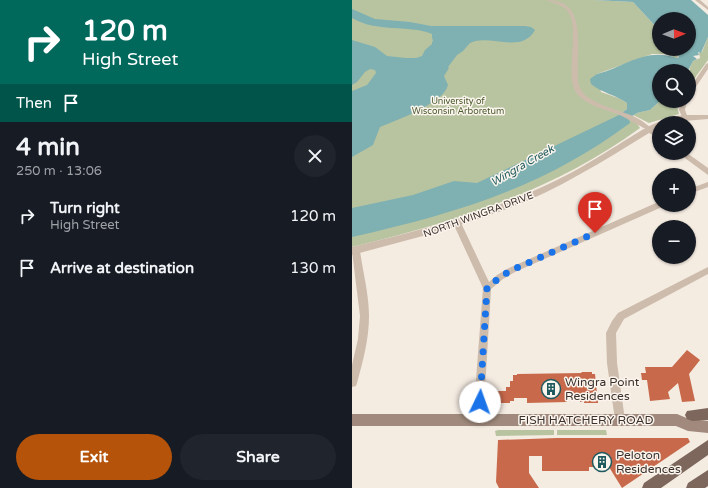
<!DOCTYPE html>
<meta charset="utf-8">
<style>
:root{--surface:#171b24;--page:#20242c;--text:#f1f3f6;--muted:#9ea1a6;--accent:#b45309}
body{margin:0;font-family:"Varela Round",sans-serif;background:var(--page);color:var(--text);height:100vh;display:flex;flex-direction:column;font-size:15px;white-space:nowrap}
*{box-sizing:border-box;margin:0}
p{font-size:13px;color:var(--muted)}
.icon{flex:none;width:22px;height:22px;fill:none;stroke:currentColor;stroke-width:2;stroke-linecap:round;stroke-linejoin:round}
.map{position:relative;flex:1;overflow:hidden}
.details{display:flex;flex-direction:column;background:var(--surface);width:352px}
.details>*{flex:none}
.banner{background:#00695c;color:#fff;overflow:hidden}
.needle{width:26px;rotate:89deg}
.tools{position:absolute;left:300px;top:12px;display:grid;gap:8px}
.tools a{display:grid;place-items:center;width:44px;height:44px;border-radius:50%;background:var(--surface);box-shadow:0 1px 3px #0004;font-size:20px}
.pin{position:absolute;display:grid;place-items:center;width:34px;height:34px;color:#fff;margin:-41px -17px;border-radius:50% 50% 50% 0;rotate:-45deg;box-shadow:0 0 4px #0007}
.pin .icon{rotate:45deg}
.me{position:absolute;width:44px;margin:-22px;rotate:3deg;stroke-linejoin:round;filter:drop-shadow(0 0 3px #0008)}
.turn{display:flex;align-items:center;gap:14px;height:84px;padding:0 16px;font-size:18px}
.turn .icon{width:52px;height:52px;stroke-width:2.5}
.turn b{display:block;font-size:28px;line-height:34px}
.then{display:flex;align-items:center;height:38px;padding:0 16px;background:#0003;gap:8px;font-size:15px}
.round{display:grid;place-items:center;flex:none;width:42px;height:42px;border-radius:21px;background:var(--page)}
.headline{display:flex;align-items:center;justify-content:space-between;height:68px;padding:0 16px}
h1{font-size:24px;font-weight:700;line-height:30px}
.button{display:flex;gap:8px;margin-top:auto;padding:8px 16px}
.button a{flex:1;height:46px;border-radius:24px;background:var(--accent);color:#fff;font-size:16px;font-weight:700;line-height:46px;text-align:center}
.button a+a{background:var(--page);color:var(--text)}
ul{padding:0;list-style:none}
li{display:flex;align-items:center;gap:12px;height:52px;padding:0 16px}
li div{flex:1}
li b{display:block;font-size:15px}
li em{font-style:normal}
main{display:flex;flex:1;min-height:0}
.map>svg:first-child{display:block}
.green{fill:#b8c4a0}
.water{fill:#7fb0b2}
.building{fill:#c8694b}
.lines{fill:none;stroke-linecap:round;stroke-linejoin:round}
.minor{fill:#cdbbac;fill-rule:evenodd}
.tertiary{fill:#cdbbac;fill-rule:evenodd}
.secondary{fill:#a18a7d;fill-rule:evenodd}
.primary{fill:#7d675c;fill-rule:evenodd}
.route{stroke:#1a73e8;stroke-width:7;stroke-dasharray:0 12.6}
.labels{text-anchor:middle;stroke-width:3;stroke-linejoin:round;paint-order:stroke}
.far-park-label{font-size:9px;fill:#4a5a2e;stroke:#fbf5ee}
.street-label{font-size:10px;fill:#3b302b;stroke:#fbf5ee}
.water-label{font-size:11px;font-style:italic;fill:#1f5a5e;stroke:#fbf5ee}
.near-poi-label{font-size:12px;fill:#3b302b;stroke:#fbf5ee;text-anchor:start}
.near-street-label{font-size:12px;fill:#3b302b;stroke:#fbf5ee}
</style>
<main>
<section class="details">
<div class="banner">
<div class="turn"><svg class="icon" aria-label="right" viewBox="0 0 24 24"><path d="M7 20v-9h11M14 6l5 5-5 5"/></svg><div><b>120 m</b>High Street</div></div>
<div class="then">Then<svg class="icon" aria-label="arrive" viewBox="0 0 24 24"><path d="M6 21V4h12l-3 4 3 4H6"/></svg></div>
</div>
<div class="headline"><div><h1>4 min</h1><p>250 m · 13:06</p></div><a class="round"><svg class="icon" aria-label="close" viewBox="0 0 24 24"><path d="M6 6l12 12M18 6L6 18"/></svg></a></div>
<ul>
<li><svg class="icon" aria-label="right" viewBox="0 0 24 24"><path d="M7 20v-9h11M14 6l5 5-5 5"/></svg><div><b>Turn right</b><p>High Street</p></div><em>120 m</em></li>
<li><svg class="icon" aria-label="arrive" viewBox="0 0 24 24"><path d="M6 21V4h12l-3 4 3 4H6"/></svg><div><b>Arrive at destination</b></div><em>130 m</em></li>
</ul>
<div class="button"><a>Exit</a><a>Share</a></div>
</section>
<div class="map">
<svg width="356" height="488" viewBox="0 0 356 488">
<rect width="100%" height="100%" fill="#f4ebe1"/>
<!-- green -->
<path class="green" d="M0 0H241L281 2 307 30V49H332L329 50 325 58 313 54H300L245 74 249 92 269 99 275 103V109L267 115 284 122 288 128C202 191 103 222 0 247Z
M356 37V60L337 86C337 75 336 70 341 61L348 58 347 53 350 52Z
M308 101H327L325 106 327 114 297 123 281 115 285 113 298 110Z
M146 430H202V435L144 436 143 431Z
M205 430H254L255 435H205Z"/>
<!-- water -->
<path class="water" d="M241 0H339L356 15V37L349 53 346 52 347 55 341 56 345 59 341 61 336 71H307L308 101 298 110 285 113 277 118 278 123C191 188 104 213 0 237V208L61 195 102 181 125 183 267 115 275 109V103C264 95 250 93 239 84L238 79 245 74C275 66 293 47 325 58L327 57 325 54 326 51 337 49V19H307V30L281 2Z
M0 9 23 19 58 22 79 26H173L179 27 183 30C169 55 138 33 118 43L111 51 105 55 96 67 97 68 92 76 96 85C92 103 45 120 28 127L21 145 0 157V91L15 85 24 73 23 70 18 69 13 72 5 82 0 85V40L23 47 35 56 54 58H64L70 56 73 50 80 44V42L81 41 80 37V34C55 24 25 33 0 18Z"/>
<!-- building -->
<path class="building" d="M335 350 348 360 337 374 343 401 330 402 326 383 316 392 318 399 298 401 295 380H290L289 373H294L293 367H320Z
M229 372H240V374H243L246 403H232V401L228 402V398H215V402L175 403V398H162V401H158V403H147V400H144V391H154V387H158V381H161V375H165V374L230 373Z
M205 438H336L338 442 270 488 257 467H237V471H190V456H177V473L187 488H147L144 482 146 440Z"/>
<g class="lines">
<!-- minor -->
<path class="minor" d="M195 0C234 0 225 43 226 70 226 76 225 83 228 88 234 103 267 110 281 116 288 119 293 123 299 128V130C295 131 276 119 270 116 256 110 236 106 226 95 210 78 231 26 214 9 208 4 201 3 195 0Z
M343 0H348L356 7V10Z
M356 63V69L339 94 337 95V89L354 64Z
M329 101H335L333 110 336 118 335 119H331L327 110Z
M356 182V187L337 194V189Z
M304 203H307V205H311L310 207 163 272 151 279 139 289 132 406 135 420 134 423 130 425 126 423 122 406 131 288 101 223 102 221 105 220 109 223 137 282 145 275 157 268Z
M4 248 8 251C11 273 17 294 17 316 17 339 11 361 5 383L4 386 0 387V365L6 339 8 316 0 251 1 249Z
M356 267V274L272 319 264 333 265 363 273 420 272 423 268 425 264 423 263 420 255 363 254 333 260 321 266 313Z"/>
<!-- tertiary -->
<path class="tertiary" d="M332 115H356V119L307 123V126L302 129 307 132V138L297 133C251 161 206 190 155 209 105 228 52 241 0 255V247C70 230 140 212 205 180 226 170 246 157 266 145 287 132 306 118 332 115Z
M326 153H335L356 168V175Z"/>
<!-- secondary -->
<path class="secondary" d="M0 414H325L337 419 356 421V433L336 431 324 426H0Z"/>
<!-- primary -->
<path class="primary" d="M356 408V420L340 421 335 419 333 415 335 411Z
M356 440V455L309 488H290L292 483Z
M356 470V486L353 488H334L336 483Z"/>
</g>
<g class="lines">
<!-- route -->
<path class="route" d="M128 402 135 288 148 277 160 270 243 233"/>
</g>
<!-- icons -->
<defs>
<g id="building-ring" transform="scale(1)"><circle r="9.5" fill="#fbf5ee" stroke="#1f5a5e" stroke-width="1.5"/><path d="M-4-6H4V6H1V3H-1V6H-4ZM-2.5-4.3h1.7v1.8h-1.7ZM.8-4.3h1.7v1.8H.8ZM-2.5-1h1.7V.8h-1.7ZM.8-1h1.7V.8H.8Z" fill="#1f5a5e"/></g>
</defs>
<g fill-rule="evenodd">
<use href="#building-ring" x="199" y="389"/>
<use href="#building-ring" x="250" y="462"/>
</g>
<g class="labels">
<!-- far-park labels -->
<g class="far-park-label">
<text x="106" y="104">University of<tspan x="106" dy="10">Wisconsin Arboretum</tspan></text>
</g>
<!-- street labels -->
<g class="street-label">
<text transform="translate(126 214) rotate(-20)" y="4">NORTH WINGRA DRIVE</text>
</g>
<!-- water labels -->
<g class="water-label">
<text transform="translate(170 165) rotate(-30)" y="4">Wingra Creek</text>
</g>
<!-- near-poi labels -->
<g class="near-poi-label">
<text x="213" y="386">Wingra Point<tspan x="213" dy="14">Residences</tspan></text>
<text x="264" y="459">Peloton<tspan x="264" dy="14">Residences</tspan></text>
</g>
<!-- near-street labels -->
<g class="near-street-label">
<text x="234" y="424">FISH HATCHERY ROAD</text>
</g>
</g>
</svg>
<div class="tools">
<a><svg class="needle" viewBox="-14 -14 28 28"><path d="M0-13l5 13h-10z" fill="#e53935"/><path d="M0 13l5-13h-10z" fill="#9ea1a6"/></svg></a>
<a><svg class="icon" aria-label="search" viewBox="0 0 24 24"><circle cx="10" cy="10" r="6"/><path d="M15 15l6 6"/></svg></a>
<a><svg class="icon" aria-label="layers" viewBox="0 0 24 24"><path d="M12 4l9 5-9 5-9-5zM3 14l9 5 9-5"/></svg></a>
<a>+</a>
<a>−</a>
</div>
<div class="pin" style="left:243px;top:233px;background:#d93025"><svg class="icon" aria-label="arrive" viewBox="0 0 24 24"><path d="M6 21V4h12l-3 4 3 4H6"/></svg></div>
<svg class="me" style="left:128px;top:402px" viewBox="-20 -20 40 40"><circle r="19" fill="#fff"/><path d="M0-13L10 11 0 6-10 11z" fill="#1a73e8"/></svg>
</div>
</main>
